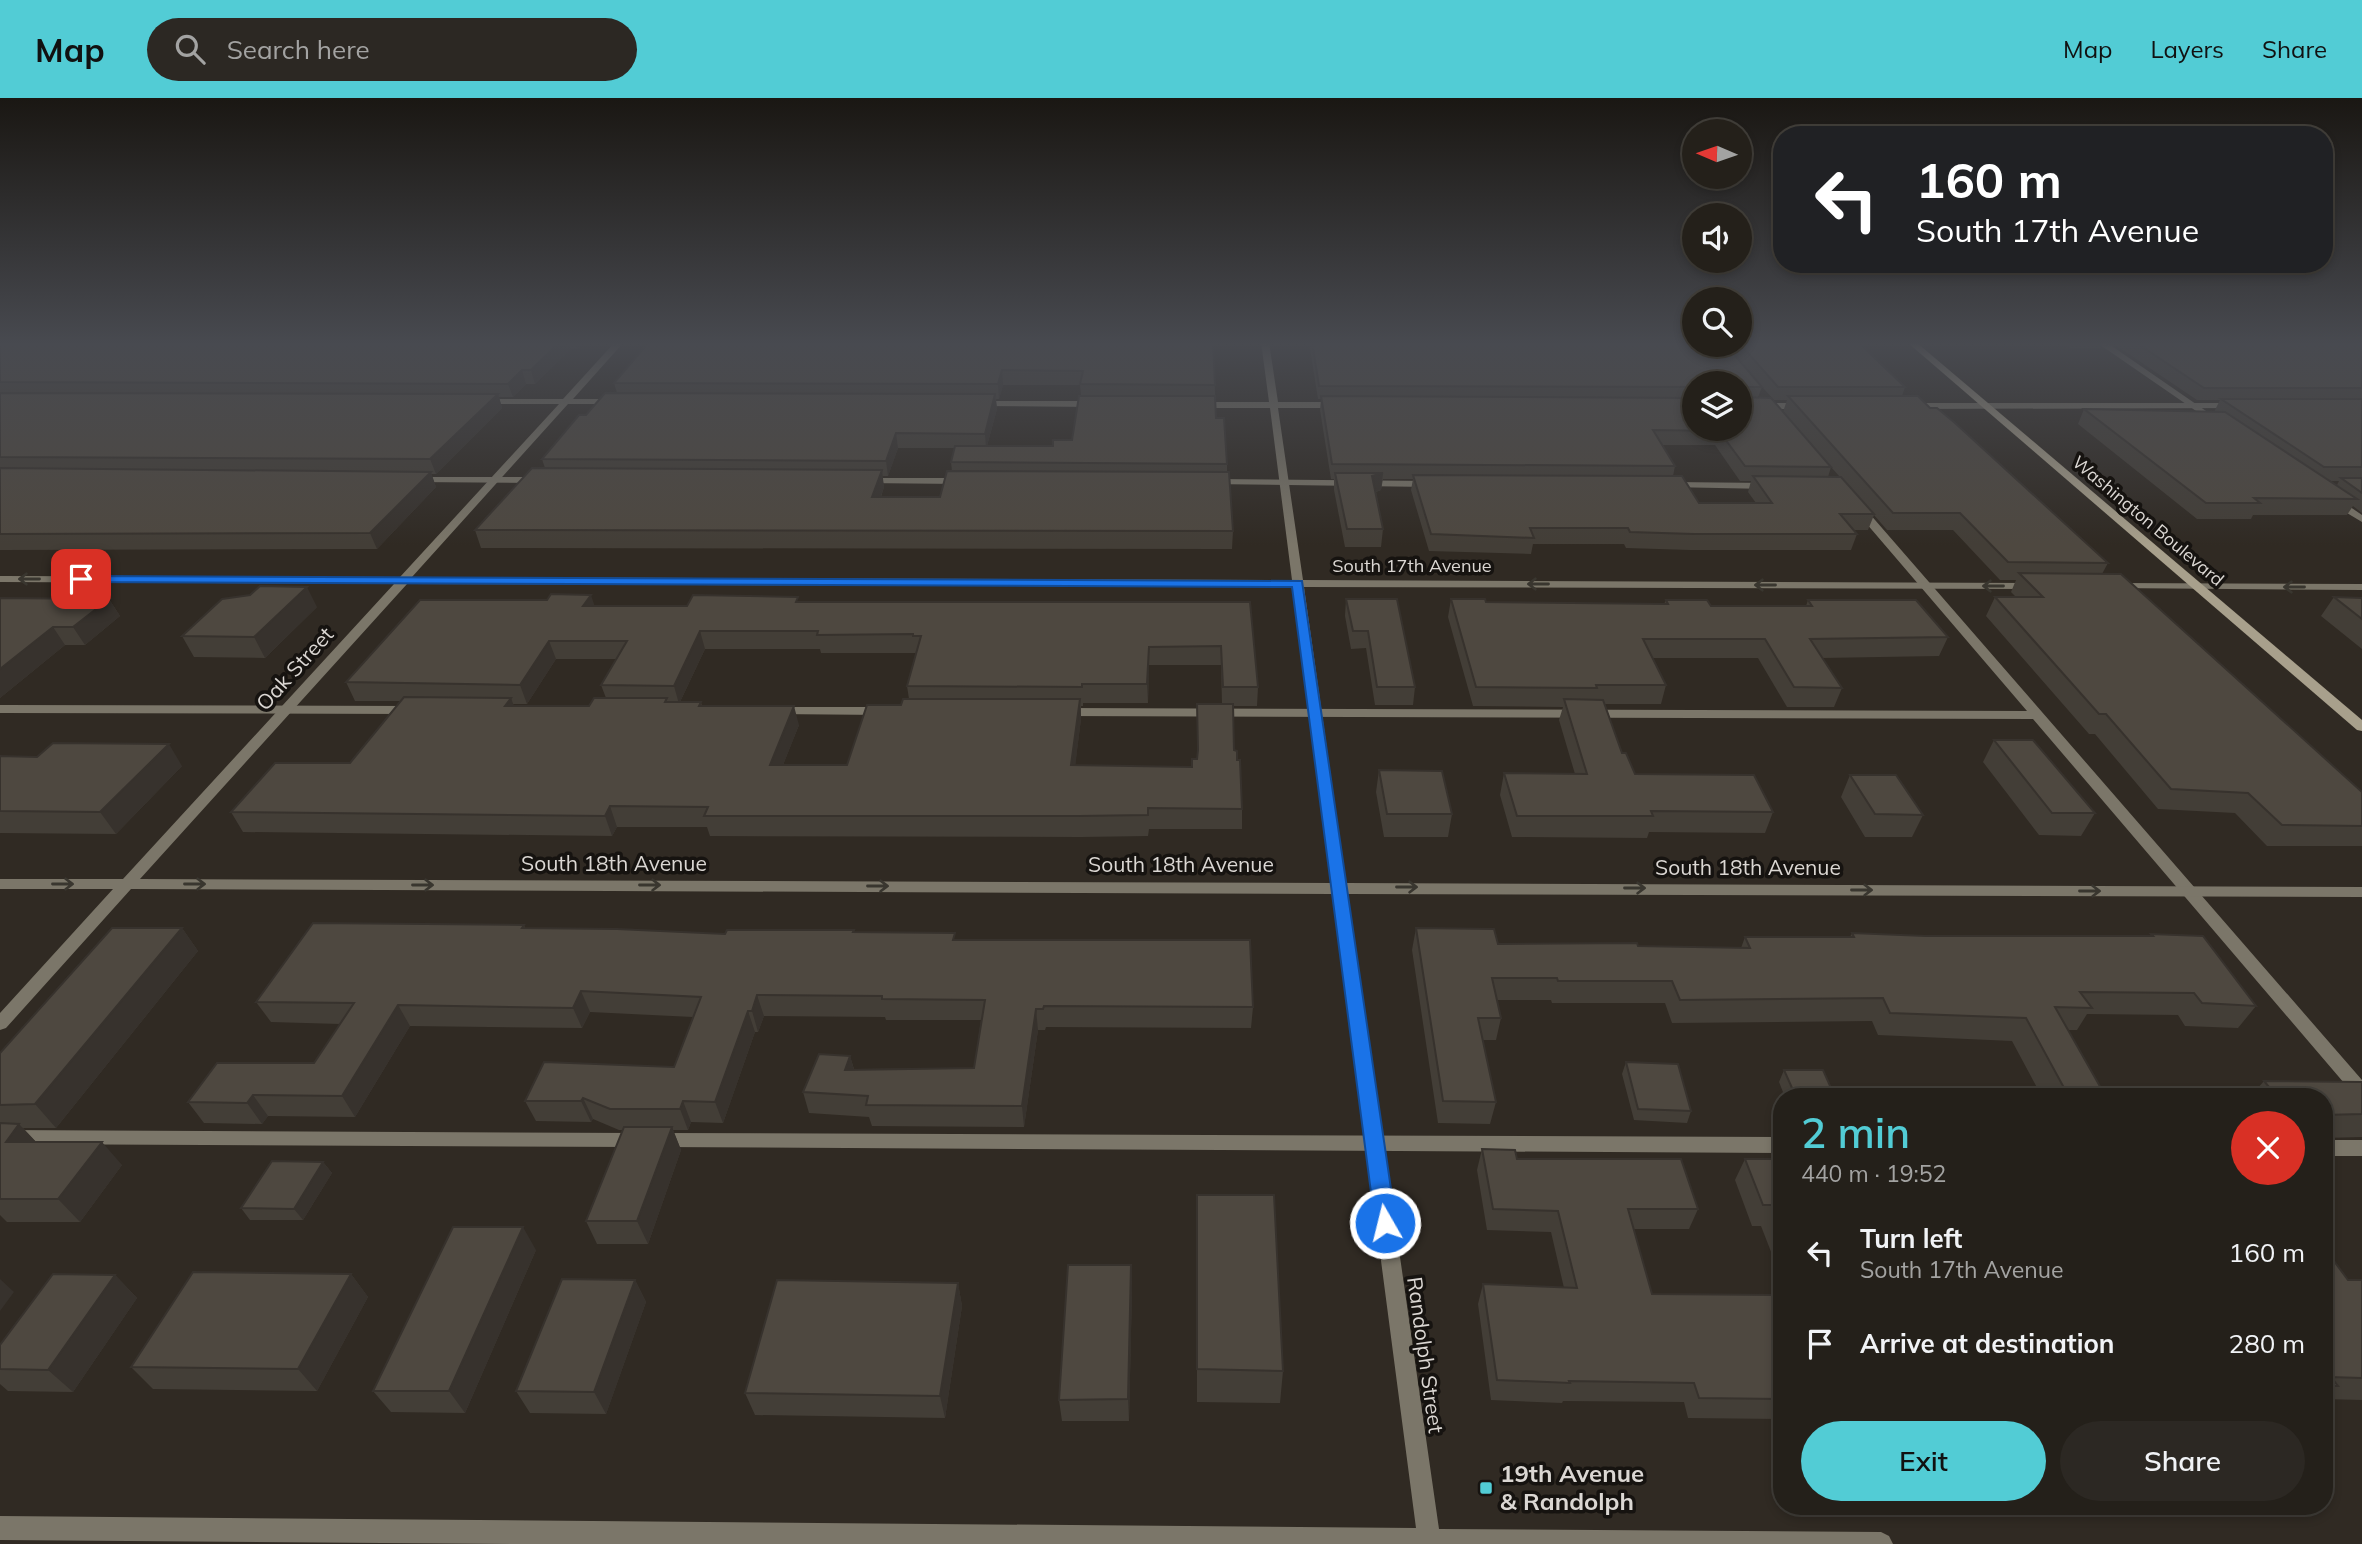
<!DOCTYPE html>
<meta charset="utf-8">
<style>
:root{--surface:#24201a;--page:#2c2823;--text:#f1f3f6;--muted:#a3a3a2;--line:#413e39;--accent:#52ccd5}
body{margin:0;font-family:Mulish,sans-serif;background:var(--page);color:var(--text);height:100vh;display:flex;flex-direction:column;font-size:26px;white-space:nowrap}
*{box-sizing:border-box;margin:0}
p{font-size:23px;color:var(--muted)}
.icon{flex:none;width:38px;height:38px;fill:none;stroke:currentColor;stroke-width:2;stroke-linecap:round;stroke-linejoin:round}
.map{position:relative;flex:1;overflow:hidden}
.drawer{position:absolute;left:1773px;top:990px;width:560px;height:427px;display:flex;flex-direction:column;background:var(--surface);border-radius:28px;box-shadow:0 4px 10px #0003,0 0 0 2px var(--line)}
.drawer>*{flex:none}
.banner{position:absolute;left:1773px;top:28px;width:560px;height:147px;border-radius:28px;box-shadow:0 4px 10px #0003,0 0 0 2px var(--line);background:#202124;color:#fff;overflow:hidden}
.needle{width:46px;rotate:272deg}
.tools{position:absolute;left:1682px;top:21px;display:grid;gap:14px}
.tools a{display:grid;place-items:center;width:70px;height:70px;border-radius:50%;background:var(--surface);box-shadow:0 4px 10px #0003,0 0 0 2px var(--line);font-size:35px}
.pin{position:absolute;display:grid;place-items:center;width:60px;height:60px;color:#fff;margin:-30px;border-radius:14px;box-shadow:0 4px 10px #0006}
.me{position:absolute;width:77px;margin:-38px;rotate:352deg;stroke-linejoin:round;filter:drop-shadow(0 0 5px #0008)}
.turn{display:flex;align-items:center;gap:24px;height:147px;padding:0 28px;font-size:32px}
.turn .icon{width:91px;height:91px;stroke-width:2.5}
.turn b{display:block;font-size:49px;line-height:60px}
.round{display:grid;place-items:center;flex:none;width:74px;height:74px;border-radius:37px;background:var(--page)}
.head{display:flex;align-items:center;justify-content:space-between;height:119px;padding:0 28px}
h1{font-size:42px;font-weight:600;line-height:52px;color:var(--accent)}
.primary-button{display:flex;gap:14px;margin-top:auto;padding:14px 28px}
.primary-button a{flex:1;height:80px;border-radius:42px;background:var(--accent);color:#111;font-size:28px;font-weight:600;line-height:80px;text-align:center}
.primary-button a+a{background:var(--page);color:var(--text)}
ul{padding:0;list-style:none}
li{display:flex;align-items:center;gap:21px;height:91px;padding:0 28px}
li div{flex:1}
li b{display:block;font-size:26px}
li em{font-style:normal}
header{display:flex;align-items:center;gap:42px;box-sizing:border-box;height:98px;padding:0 35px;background:var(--accent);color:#111}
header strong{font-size:33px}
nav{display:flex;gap:38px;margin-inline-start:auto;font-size:24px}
.search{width:490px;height:63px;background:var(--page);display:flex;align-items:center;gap:18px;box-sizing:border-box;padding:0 24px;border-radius:38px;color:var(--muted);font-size:26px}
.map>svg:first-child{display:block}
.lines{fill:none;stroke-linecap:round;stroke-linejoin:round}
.lane{fill:#7b7669;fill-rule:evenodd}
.street{fill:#7b7669;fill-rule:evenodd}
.secondary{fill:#a8a08c;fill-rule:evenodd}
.wall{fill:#433e37;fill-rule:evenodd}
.shaded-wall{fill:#37322d}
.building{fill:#4e4840;stroke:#37322d;stroke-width:2}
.oneway{stroke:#39362f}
.route{fill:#1a73e8;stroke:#114b97;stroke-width:2}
.poi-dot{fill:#52ccd5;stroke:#161310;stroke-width:2.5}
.labels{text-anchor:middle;stroke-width:7;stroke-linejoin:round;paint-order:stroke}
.far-street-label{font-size:18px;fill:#dbd7d3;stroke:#161310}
.street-label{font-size:21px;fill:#dbd7d3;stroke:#161310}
.near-poi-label{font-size:24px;font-weight:bold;fill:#dbd7d3;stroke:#161310;text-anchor:start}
</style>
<header>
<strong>Map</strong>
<div class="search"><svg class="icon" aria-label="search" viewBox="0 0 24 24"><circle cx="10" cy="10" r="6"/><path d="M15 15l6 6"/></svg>Search here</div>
<nav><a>Map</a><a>Layers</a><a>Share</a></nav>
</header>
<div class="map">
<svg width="2362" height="1446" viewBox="0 0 2362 1446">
<rect width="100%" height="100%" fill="#302a23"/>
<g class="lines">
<!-- lane -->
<path class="lane" d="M2096 244H2106L2222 324 2215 326Z
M411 379H541L546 382 541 385 414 384 411 383Z
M866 380H961L966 383 961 386 863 385V381Z
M1212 381 1430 383 1435 386 1430 389 1209 386V382Z
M1671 384 1769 385 1774 388 1769 391 1668 389 1666 387Z
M2332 402H2340L2362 417V424L2332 406Z
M1858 406 1862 407 2362 982V1001L2356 999 2033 621 1062 618 1056 614 1062 610 2027 613 1854 411V407Z
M0 607 411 608 417 612 411 616 0 615Z
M778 609H884L890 613 884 617 774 616 772 613 774 610Z
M0 1032 636 1035 642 1037 645 1042 642 1047 636 1049 0 1046Z
M659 1035 1782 1039V1055L659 1049 653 1047 650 1042 653 1037Z
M2324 1042H2362V1058H2324Z"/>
<!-- street -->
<path class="street" d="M615 244H624L573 301H615L619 304 618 306H568L412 479 1292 482 1270 310H1198L1194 307 1198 304H1269L1261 244H1269L1278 304H1339L1343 307 1339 310H1278L1303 482 2032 485 2037 488 2032 491 1304 489 1346 785 2362 789V799L1348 796 1439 1431 1881 1434 1889 1438 1893 1446H524L0 1442V1418L1416 1430 1333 796 131 791 6 930 0 932V915L113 791H0V781H123L394 486 0 484V478L400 479 559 306H481L478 305V301H563ZM407 486 1293 489 1332 785 140 781Z
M975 303H1094L1098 306 1094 309 978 308 975 307Z
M1740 305H1805L1809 308 1805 311H1740Z
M2235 305 2239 308 2238 310 1909 311 1905 308 1909 305Z
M2115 485 2362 486V492L2111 490 2110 488Z"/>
<!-- secondary -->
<path class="secondary" d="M1907 244H1916L2362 622V633L2357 632Z"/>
</g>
<!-- wall -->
<path class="wall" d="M0 244H585L578 251H571L535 286H526L513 299H499L502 310 436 376H431L436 389 377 451 0 452Z
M1213 244 1216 320 1227 366V374L1233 433 1232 451 481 450 475 432 545 370 542 361 617 295 614 285ZM1003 287H1080L1081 298 1072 342 1053 348H987L997 311 996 301H999ZM898 350H955L951 364 952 373 940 399H881L884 389 882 378H888Z
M1309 244H1694V247H1740V244L1905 289 1902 298 2108 465 2102 476 2362 694V748H2267L2235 715 2158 711 2095 636H2089L1986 518 1995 499H2016L2011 494 2016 482H2000L1953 432H1887L1874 417 1868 432H1854L1857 436 1851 452H1690L1626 450 1624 446H1533L1531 456 1429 453 1411 392 1413 381H1383L1381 392 1376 394 1383 431 1381 449H1345L1334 392V381H1331L1320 312 1321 301H1318ZM1755 281 1774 302H1787L1783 314 1758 299 1762 289ZM1694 285 1740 331H1694ZM1662 347H1715L1740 383H1751L1748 394 1756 405H1699L1673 378 1675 368ZM1831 369 1840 379H1828Z
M2062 244H2103L2101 250H2070Z
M2111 244H2362V415L2353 408 2347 417H2253L2251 421H2197L2078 326 2084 311 2214 314 2220 302H2197ZM2329 383H2339L2337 387Z
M2334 499 2362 500V551L2321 518Z
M0 500 109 501 120 518 85 547H65L0 600Z
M1346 501 1415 589 1413 607H1375L1366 550 1351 551 1345 518Z
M1451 501 1486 504 1664 506 1666 502 1711 508H1806L1808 502 1948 539 1939 558 1822 560 1842 590 1834 609H1787L1758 560H1653L1666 587 1661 606H1605L1622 655 1635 676 1773 714 1765 735 1649 734 1647 740 1512 739 1500 697 1504 675 1575 676 1559 622 1563 609 1473 608 1448 519Z
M547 502 595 508H687L800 504H1250L1258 589 1257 608H1233L1234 652 1237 662 1242 711V731H1149L1148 738 1081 739 710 738 707 729H617L612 738 243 734 231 714 350 665 400 603H355L346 584ZM705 551H820L821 555H915L916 557 907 588 909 601 901 607 847 667H783L799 627 702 608 701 604H680ZM556 561H616L601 587 606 600 589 608H514L513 606H527ZM1149 567H1221L1222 606 1197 661 1192 669 1075 667 1081 621V608H1083V605H1148Z
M317 509 265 560 194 559 182 538Z
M1994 642 2095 715 2081 738 2039 737 1983 664Z
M0 658 182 668 116 736 0 735Z
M1379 672 1452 716 1448 739H1384L1376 694Z
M1850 677 1923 717 1912 739H1865L1841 699Z
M524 827 525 830 725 836 854 834 956 842 1253 909 1251 930 1046 929 1045 932H1038L1024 1029 872 1028 869 1019 809 1015 803 994 850 958 854 971 974 970 981 922H886L885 919 764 918 758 934H755L723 1025 691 1024 688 1032H673L681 1052 648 1146H597L586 1123 623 1032H619L593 1021 591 1024 536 1023 525 1003 674 969 693 919 590 914 582 930 410 928 355 1019 268 1018 262 1026 204 1025 188 1004 314 965 340 926 271 924 256 904Z
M182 830 198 853 56 1030H23L36 1044 122 1067 80 1124H7L0 1117V955Z
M1416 830 1498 846 1741 850 1745 839H1850L1852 835 1926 838H2150L2151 836 2256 908 2238 930 2185 928 2178 917 2087 916 2077 932H2068L2106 999H2042L2012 943 1878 937 1872 923 1672 925 1665 905H1552L1551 902H1497L1501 920 1496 942H1483L1496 1004 1490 1026 1438 1025 1412 852Z
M1626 964 1691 1013 1687 1025 1634 1022 1622 976Z
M1784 972 1835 999H1785L1779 984Z
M2264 983 2362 984V1039L2324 1040V999H2250Z
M1482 1051 1698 1111 1689 1131H1634L1652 1196 1782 1197V1321L1688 1320 1684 1304 1563 1303 1562 1305 1491 1302 1478 1206 1483 1186 1564 1190 1551 1134 1487 1132 1477 1072Z
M1745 1061H1782V1182L1761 1128H1752L1735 1082Z
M323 1064 332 1075 303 1122H250L241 1110Z
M1197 1130 1283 1273 1280 1305 1197 1304Z
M536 1152 465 1315 391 1314 373 1293Z
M2324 1155 2348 1182H2362V1302L2324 1301Z
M1131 1167 1132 1190 1129 1323H1062L1059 1302Z
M351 1176 368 1199 317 1293 153 1291 131 1269Z
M115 1177 137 1200 73 1294 8 1293 0 1286V1247Z
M635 1182 646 1204 606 1316 530 1315 516 1293Z
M958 1185 962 1208 945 1320 755 1317 745 1295Z"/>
<!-- shaded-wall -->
<path class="shaded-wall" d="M560 244H568L571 251 535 286 531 272Z
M576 244H585L578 251Z
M522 272 526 286 513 299 508 286Z
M1002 272 1003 287 999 301 998 286Z
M498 296 502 310 436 376 430 361Z
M995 296 997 311 986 351 985 336Z
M896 335 898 350 888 378 886 363Z
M882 372 884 389 874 417 872 399Z
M431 374 436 389 377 451 370 435Z
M1383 375 1381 392 1371 395 1372 378Z
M307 489 317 509 265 560 254 539Z
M591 497 597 515 583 508Z
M109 501 120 518 85 547 73 529Z
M53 529 65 547 0 600V571Z
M700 533 705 551 679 606 674 588Z
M549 543 556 561 527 606 520 587Z
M1149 549V567L1148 605 1147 586Z
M511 600 518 619 505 608Z
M1080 601 1081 621 1073 687 1071 667Z
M794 608 799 627 775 687 770 667Z
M169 646 182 668 116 736 100 714Z
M610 708 617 729 612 738 605 718Z
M182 830 198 853 56 1030 35 1006Z
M581 893 590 914 582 930 573 910Z
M757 897 764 918 758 934 752 913Z
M398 907 410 928 355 1019 342 998Z
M1036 911 1038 932 1024 1029 1022 1008Z
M748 913 755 934 723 1025 715 1004Z
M850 958 856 979 845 972Z
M253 997 268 1018 262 1026 247 1005Z
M583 1000 593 1021 591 1024 581 1003Z
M683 1003 691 1024 688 1032 680 1011Z
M19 1026 41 1049 6 1044Z
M672 1029 681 1052 648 1146 637 1123Z
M102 1044 122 1067 80 1124 58 1101Z
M323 1064 332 1075 303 1122 294 1111Z
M523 1129 536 1152 465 1315 449 1293Z
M1131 1167 1132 1190 1129 1323 1128 1301Z
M351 1176 368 1199 317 1293 298 1271Z
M115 1177 137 1200 73 1294 48 1272Z
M0 1181 14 1194 0 1213Z
M635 1182 646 1204 606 1316 594 1294Z
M958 1185 962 1208 945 1320 940 1298Z"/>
<!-- building -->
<path class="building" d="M0 244H560L531 272H522L508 286 0 284Z
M649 244H1213L1215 287 1080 286 1083 273 1002 272 998 286 614 285Z
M1312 244H1694V247H1726L1762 289H1742V299L1771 300 1831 369 1745 368 1719 333 1653 332 1675 368 1332 366 1321 298 1694 300V331H1740V285H1694V289L1319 288Z
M1740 244H1858L1905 289H1778L1740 246Z
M2135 244H2362V290H2204Z
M0 295 498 296 430 361 0 359Z
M605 295 995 296 985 336 896 335 886 363 542 361 579 317H586Z
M1079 298H1215L1216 320H1224L1227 366 951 364 955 348H1053V342H1072Z
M1788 298H1918L1930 310H1937L1955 325 2108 465 2008 464 1960 415H1893Z
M2221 301H2362V369H2324Z
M2084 311 2225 314 2357 401 2254 400 2260 405H2206Z
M0 370 431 374 370 435 0 436Z
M532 370 882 372 872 399H940L947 373 1229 374 1233 433 475 432Z
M1335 375H1383L1372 378 1383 431H1347Z
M1413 377 1682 378 1699 405H1772L1753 378 1841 379 1874 416H1840L1857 436H1694L1630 434 1628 430H1530L1534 440 1431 436Z
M2341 380H2362V395Z
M2019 475 2121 476 2362 694V728L2282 727 2248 695 2171 691 2106 616H2099L1995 499H2043Z
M260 488 307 489 254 539 182 538 222 501 250 497Z
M551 496 591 497 583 508H687L693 497 798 499 796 504H1250L1258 589H1223L1221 548 1149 549 1147 586H1082V589L907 588 921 538H913V536L817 537 818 533H700L674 588 601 587 627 543H549L520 587 346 584 420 502H547Z
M2334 499 2362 500V521Z
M0 500 109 501 73 529H53L0 571Z
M1346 501H1397L1415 589H1377L1368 533H1353Z
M1451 501H1485L1486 504 1668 506 1666 502H1707L1711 508H1812L1808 502H1916L1948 539 1810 541 1842 590 1794 589 1765 541H1643L1666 587H1596L1597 590 1476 589Z
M404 599 511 600 505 608H589L594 600H667L665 604H701L699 608H794L770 667H847L867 607H901L903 601H1080L1071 667 1192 669V661H1197L1198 652 1197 606H1233L1234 652 1237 653V662H1240L1242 711 1148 710V717L1079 718H704L708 709 610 708 605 718 231 714 275 665H350Z
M1564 601 1603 602 1622 655H1626L1635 676 1754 677 1773 714 1651 713 1653 718H1517L1504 675 1587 676Z
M1994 642H2033L2095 715H2052Z
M53 645 169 646 100 714 0 713V658L37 659Z
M1379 672 1442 673 1452 716H1387Z
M1850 677H1896L1923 717 1875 716Z
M313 825 524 827 522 830 617 831 725 836 727 832H854L853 834 955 835 953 842H1250L1253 909 1044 908 1043 911H1036L1022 1008 866 1007 868 998 803 994 819 956 850 958 845 972 974 970 985 902 882 901V898L757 897 752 913H748L715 1004 683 1003 680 1011H610L583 1000 581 1003H525L544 964 674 969 701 899 581 893 573 910 398 907 342 998 253 997 247 1005 188 1004 217 965H314L354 905 256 904Z
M112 830H182L35 1006 0 1007V955Z
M1416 830 1494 831 1498 846 1637 845 1638 848 1750 850 1745 839H1854L1852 835 1926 838H2153L2151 836 2203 838 2256 908 2202 905 2194 895 2080 894 2092 910 2055 909 2106 999H2069L2026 920 1890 915 1883 900 1680 902 1672 883H1558L1557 880H1492L1501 920H1478L1496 1004 1443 1003Z
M1626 964 1678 966 1691 1013 1638 1011Z
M1784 972H1823L1835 999H1796Z
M2264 983 2362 984V1016L2324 1017V999H2277Z
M0 1025 19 1026 6 1044H102L58 1101H0Z
M624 1029H672L637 1123H586Z
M1482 1051 1515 1052 1517 1061H1681L1698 1111H1628L1652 1196 1782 1197V1301L1699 1300 1694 1285 1569 1283 1570 1285 1497 1282 1483 1186 1577 1190 1558 1113 1493 1111Z
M1745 1061H1782V1132L1772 1107H1763Z
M272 1063 323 1064 294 1111 241 1110Z
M1197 1097H1274L1283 1273 1197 1271Z
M2324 1107 2329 1114H2324Z
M453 1129H523L449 1293H373Z
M2324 1155H2328L2348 1182H2362V1280L2331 1279 2338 1288H2324Z
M1068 1167H1131L1128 1301 1059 1302Z
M193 1174 351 1176 298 1271 131 1269Z
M53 1176 115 1177 48 1272 0 1271V1247Z
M562 1181 635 1182 594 1294 516 1293Z
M777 1182 958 1185 940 1298 745 1295Z"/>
<!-- one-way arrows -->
<defs><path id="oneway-shaft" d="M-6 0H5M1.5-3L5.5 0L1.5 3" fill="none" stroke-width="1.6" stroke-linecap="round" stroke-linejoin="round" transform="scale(1.75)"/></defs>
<g class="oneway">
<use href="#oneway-shaft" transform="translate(29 481) rotate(-180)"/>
<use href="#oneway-shaft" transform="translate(1538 486) rotate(-180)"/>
<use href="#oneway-shaft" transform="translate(1765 487) rotate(-180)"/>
<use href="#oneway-shaft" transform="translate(1993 488) rotate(-180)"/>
<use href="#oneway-shaft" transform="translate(2294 489) rotate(-180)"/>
<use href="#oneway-shaft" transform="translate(63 786)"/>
<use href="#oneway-shaft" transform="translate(195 786)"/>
<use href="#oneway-shaft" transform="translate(423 787)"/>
<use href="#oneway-shaft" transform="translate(650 787)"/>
<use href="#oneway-shaft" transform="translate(878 788)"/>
<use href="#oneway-shaft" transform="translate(1407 789)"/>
<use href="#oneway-shaft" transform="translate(1635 790)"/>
<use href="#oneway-shaft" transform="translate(1862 792)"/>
<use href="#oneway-shaft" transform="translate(2090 793)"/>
</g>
<!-- sky -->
<linearGradient id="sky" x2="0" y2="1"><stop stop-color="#1a1713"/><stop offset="0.55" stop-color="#484a50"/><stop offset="1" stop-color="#484a50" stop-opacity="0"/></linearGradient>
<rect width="2362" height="447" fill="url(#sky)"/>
<!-- route -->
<path class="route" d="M81 478 1302 483 1396 1125 1393 1132 1385 1134 1378 1132 1375 1125 1292 489 76 484 74 481Z"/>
<!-- markers -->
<rect class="poi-dot" x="1479" y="1383" width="14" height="14" rx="3.5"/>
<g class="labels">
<!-- far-street labels -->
<g class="far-street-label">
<text transform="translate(2148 423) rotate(40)" y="6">Washington Boulevard</text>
<text x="1412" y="474">South 17th Avenue</text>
</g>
<!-- street labels -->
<g class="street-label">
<text transform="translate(295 571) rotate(-48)" y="7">Oak Street</text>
<text x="614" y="773">South 18th Avenue</text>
<text x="1181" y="774">South 18th Avenue</text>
<text x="1748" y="777">South 18th Avenue</text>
<text transform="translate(1425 1257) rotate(82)" y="7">Randolph Street</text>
</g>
<!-- near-poi labels -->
<g class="near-poi-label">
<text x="1500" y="1384">19th Avenue<tspan x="1500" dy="28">&amp; Randolph</tspan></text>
</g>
</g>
</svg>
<div class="tools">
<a><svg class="needle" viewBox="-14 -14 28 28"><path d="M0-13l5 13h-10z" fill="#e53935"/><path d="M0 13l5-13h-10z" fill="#a3a3a2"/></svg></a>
<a><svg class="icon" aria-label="sound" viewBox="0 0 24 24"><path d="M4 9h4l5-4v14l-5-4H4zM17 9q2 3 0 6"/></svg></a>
<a><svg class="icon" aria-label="search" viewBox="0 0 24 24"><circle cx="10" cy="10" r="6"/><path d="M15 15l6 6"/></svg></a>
<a><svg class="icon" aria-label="layers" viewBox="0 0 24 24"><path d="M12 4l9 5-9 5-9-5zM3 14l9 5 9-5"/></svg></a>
</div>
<div class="pin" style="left:81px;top:481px;background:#d93025"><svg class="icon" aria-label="arrive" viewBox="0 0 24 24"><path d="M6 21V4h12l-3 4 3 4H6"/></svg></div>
<svg class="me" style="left:1385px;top:1125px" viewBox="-20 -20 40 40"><circle r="17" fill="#1a73e8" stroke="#fff" stroke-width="3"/><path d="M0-11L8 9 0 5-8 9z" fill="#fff"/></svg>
<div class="banner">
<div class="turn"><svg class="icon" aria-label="left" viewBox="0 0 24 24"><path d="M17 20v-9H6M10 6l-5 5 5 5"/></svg><div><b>160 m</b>South 17th Avenue</div></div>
</div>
<section class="drawer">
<div class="head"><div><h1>2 min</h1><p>440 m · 19:52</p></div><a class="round" style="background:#d93025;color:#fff"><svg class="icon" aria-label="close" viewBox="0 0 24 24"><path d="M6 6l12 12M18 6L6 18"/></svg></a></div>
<ul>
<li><svg class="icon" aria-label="left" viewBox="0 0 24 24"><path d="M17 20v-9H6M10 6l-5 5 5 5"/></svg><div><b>Turn left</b><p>South 17th Avenue</p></div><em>160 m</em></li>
<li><svg class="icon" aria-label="arrive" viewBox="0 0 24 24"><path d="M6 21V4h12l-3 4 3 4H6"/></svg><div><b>Arrive at destination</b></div><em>280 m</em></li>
</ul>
<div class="primary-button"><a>Exit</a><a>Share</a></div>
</section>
</div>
